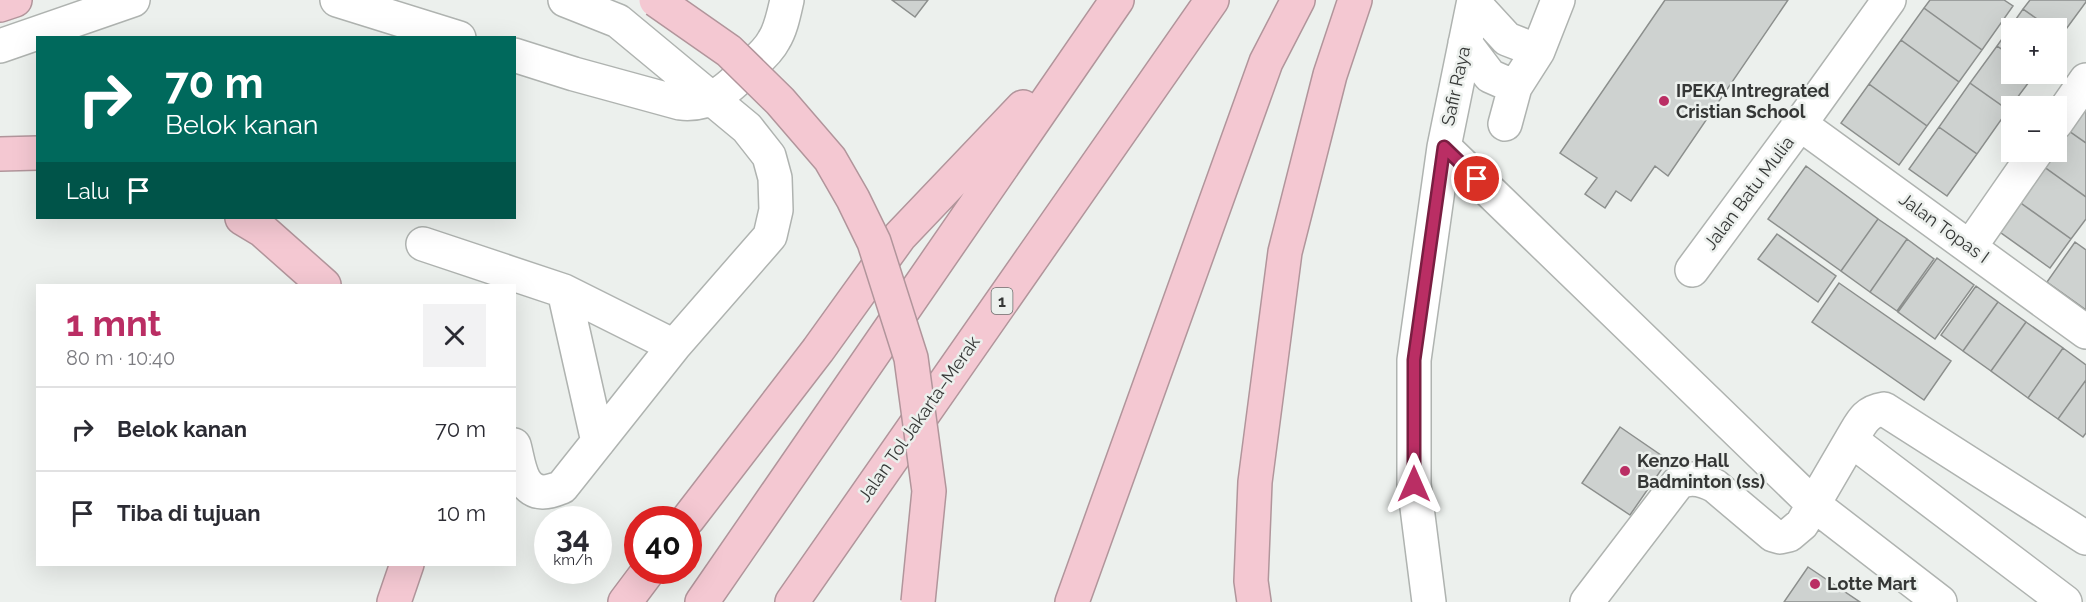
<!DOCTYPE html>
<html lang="id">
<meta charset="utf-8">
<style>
:root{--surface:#fff;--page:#f2f2f3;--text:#2b2b33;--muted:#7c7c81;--line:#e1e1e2;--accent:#ba2e64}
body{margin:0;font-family:Raleway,sans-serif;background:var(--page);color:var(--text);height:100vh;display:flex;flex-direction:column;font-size:22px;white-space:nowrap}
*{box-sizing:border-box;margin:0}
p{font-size:20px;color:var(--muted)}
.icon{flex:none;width:33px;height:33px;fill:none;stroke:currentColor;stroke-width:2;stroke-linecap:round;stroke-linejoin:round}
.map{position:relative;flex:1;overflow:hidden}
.drawer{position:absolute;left:36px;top:284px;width:480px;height:282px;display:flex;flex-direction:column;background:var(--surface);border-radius:0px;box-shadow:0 6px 24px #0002}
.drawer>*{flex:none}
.banner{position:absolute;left:36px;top:36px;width:480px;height:183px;border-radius:0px;box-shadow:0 6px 24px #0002;background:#00695c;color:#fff;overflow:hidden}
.buttons{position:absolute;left:2001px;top:18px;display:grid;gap:12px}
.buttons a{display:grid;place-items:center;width:66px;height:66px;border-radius:0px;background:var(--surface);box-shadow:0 6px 24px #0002;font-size:30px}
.speed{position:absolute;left:534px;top:506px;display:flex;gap:12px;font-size:30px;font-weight:700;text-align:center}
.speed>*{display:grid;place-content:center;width:78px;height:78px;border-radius:50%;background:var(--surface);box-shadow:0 6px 24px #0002;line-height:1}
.speed small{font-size:15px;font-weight:400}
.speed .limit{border:9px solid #d22;background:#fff;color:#111}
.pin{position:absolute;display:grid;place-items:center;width:51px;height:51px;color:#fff;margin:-26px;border:3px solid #fff;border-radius:50%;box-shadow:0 2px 6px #0007}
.me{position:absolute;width:66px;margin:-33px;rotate:0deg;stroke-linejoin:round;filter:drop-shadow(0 0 4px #0008)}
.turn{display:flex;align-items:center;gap:21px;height:126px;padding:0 30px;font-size:27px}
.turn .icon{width:78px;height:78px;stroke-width:2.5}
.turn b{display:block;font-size:42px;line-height:51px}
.then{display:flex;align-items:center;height:57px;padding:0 30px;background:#0003;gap:12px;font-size:22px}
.round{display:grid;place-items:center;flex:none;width:63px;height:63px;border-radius:0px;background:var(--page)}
.head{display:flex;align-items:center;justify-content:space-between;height:102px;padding:0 30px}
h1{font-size:36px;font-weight:700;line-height:45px;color:var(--accent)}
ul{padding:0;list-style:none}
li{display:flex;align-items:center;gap:18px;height:84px;padding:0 30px;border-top:2px solid var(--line)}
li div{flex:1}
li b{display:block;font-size:22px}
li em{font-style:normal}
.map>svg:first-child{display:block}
.building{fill:#ced2d0;stroke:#8c8f8d;stroke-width:1.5}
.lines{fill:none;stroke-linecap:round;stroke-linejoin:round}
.minor-casing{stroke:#afb3b0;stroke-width:36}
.highway-casing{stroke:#b1959b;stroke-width:36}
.minor{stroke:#fff;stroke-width:33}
.highway{stroke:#f4c8d2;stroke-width:33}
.highway-bridge-casing{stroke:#b1959b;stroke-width:36;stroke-linecap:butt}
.highway-bridge{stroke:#f4c8d2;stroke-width:33}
.route-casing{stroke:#791e41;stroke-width:15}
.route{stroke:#ba2e64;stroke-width:10}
.poi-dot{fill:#ba2e64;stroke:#ecf0ed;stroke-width:2}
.labels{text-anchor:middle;stroke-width:5;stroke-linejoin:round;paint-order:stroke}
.shield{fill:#ecf0ed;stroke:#6c6e6d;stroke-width:1.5}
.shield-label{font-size:16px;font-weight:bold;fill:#353736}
.street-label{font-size:18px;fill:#353736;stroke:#ecf0ed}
.poi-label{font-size:18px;font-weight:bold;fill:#353736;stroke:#ecf0ed;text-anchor:start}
</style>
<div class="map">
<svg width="2086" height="602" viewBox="0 0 2086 602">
<rect width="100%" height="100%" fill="#ecf0ed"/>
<!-- building -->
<path class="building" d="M892 0H928L915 17Z
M1665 0H1788L1668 176 1655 166 1631 201 1616 191 1605 208 1585 194 1597 178 1560 153Z
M1930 0H2004L2013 6 1982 50 1924 8Z
M2030 0H2086V2L2061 36 2056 33V28H2050L2023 9Z
M1924 8 1982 50 1959 82 1901 40Z
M2023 9 2050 28H2012V56L1997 46Z
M1901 40 1959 82 1927 126 1869 84Z
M1997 46 2012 56V74H2035L2008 110 1970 83Z
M1970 83 2008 110 1977 154 1939 127Z
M1869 84 1927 126 1899 165 1841 123Z
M2086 107V143L2069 131Z
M1939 127 1977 154 1947 196 1909 169Z
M2069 131 2086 143V197L2043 166 2054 152H2056V148Z
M1806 166 1878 219 1841 271 1768 219Z
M2043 166 2086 197V219L2071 239 2018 201Z
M2018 201 2071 239 2050 268 1997 230Z
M1878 219 1907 239 1870 292 1841 271Z
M1777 234 1836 276 1818 302 1758 259Z
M1907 239 1934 259 1897 311 1870 292Z
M2075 242 2086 250V310L2047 282Z
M1937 258 1974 285 1935 339 1898 312Z
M1839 283 1951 361 1924 400 1812 322Z
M1976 286 1998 302 1963 351 1941 335Z
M1998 302 2026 322 1991 371 1963 351Z
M2026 322 2063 348 2028 398 1991 371Z
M2063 348 2086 365V380L2058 419 2028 398Z
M2086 380V433L2083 437 2058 419Z
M1620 427 1668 460 1630 515 1582 483Z
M1808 567 1860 602H1784Z"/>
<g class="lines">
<!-- minor casing -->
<g class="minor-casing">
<path id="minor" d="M337 0 459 38
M1474 3 1507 39 1538 51
M1465 43 1490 76 1515 87
M0 46 133 0
M514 55 574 74 680 103C712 107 732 85 752 65 760 58 769 50 774 40 781 29 784 13 787 0
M2056 123 2086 80
M1505 124 1515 87 1538 51 1558 0
M1800 124 2086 332
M1444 147 1813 504 1940 602
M423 244 564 291 674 346
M1970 247 2036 152
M1692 270 1800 124 1889 0
M564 291 598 442
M1851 440C1861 424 1864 412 1884 409L2086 538
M514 445C519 462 520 491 543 492 549 492 557 489 562 487L674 346 770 236 776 210 775 178 769 156 747 128 618 21 565 0
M1429 602 1414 484V360L1444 147 1474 0
M1587 602 1678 483C1690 476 1704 480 1715 486L1773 535 1780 537 1789 535 1802 524 1851 440 2065 602"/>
</g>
<!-- highway casing -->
<g class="highway-casing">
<path id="highway" d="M0 5 15 0
M0 154 38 153
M242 218 262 230 324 285
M688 519 818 350 900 236 1023 107
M394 602 407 564
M625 602 649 570
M702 602 1117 0
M792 602 1212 0
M1072 602 1266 62 1298 0
M1254 602 1251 581 1255 482 1285 252 1330 75 1355 0"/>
</g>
<!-- minor -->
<use href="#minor" class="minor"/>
<!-- highway -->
<use href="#highway" class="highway"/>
<!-- highway-bridge casing -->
<g class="highway-bridge-casing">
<path id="highway-bridge" d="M656 0 729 51 780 101 830 159 853 199 874 242 911 358 929 491 918 602"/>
</g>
<!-- highway-bridge -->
<use href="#highway-bridge" class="highway-bridge"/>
</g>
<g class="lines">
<!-- route casing -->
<g class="route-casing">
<path id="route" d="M1414 484V360L1444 147 1477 179"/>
</g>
<!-- route -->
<use href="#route" class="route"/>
</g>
<!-- markers -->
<g class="poi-dot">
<circle cx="1664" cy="101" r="6"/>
<circle cx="1625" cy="471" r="6"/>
<circle cx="1815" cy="584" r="6"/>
</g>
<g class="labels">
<!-- shield labels -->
<rect class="shield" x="991.5" y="288" width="21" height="26" rx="4.5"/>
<g class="shield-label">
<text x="1002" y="307">1</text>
</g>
<!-- street labels -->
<g class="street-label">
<text transform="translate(1456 86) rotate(-78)" y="6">Safir Raya</text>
<text transform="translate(1749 193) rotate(-53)" y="6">Jalan Batu Mulia</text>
<text transform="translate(1944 228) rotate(36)" y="6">Jalan Topas I</text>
<text transform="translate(919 419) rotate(-55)" y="6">Jalan Tol Jakarta–Merak</text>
</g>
<!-- poi labels -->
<g class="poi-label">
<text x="1676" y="97">IPEKA Intregrated<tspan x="1676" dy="21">Cristian School</tspan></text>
<text x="1637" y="467">Kenzo Hall<tspan x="1637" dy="21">Badminton (ss)</tspan></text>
<text x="1827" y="590">Lotte Mart</text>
</g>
</g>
</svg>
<div class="buttons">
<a>+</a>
<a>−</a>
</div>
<div class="speed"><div>34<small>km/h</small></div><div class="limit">40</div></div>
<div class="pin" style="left:1477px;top:179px;background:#d93025"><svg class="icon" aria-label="arrive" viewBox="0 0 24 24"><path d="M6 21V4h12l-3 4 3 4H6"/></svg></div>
<svg class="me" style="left:1414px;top:484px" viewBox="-20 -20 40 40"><path d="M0-17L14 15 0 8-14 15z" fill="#ba2e64" stroke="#fff" stroke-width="4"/></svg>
<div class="banner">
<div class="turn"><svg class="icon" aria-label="right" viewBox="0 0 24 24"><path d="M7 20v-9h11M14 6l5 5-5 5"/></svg><div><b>70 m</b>Belok kanan</div></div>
<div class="then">Lalu<svg class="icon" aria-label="arrive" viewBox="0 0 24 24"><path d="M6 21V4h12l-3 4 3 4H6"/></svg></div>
</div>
<section class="drawer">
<div class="head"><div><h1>1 mnt</h1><p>80 m · 10:40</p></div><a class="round"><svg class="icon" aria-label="close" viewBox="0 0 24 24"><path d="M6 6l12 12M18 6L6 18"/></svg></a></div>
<ul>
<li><svg class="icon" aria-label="right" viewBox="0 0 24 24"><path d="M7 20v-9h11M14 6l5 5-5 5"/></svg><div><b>Belok kanan</b></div><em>70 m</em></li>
<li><svg class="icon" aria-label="arrive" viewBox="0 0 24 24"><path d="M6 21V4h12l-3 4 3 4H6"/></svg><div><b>Tiba di tujuan</b></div><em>10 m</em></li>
</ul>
</section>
</div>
